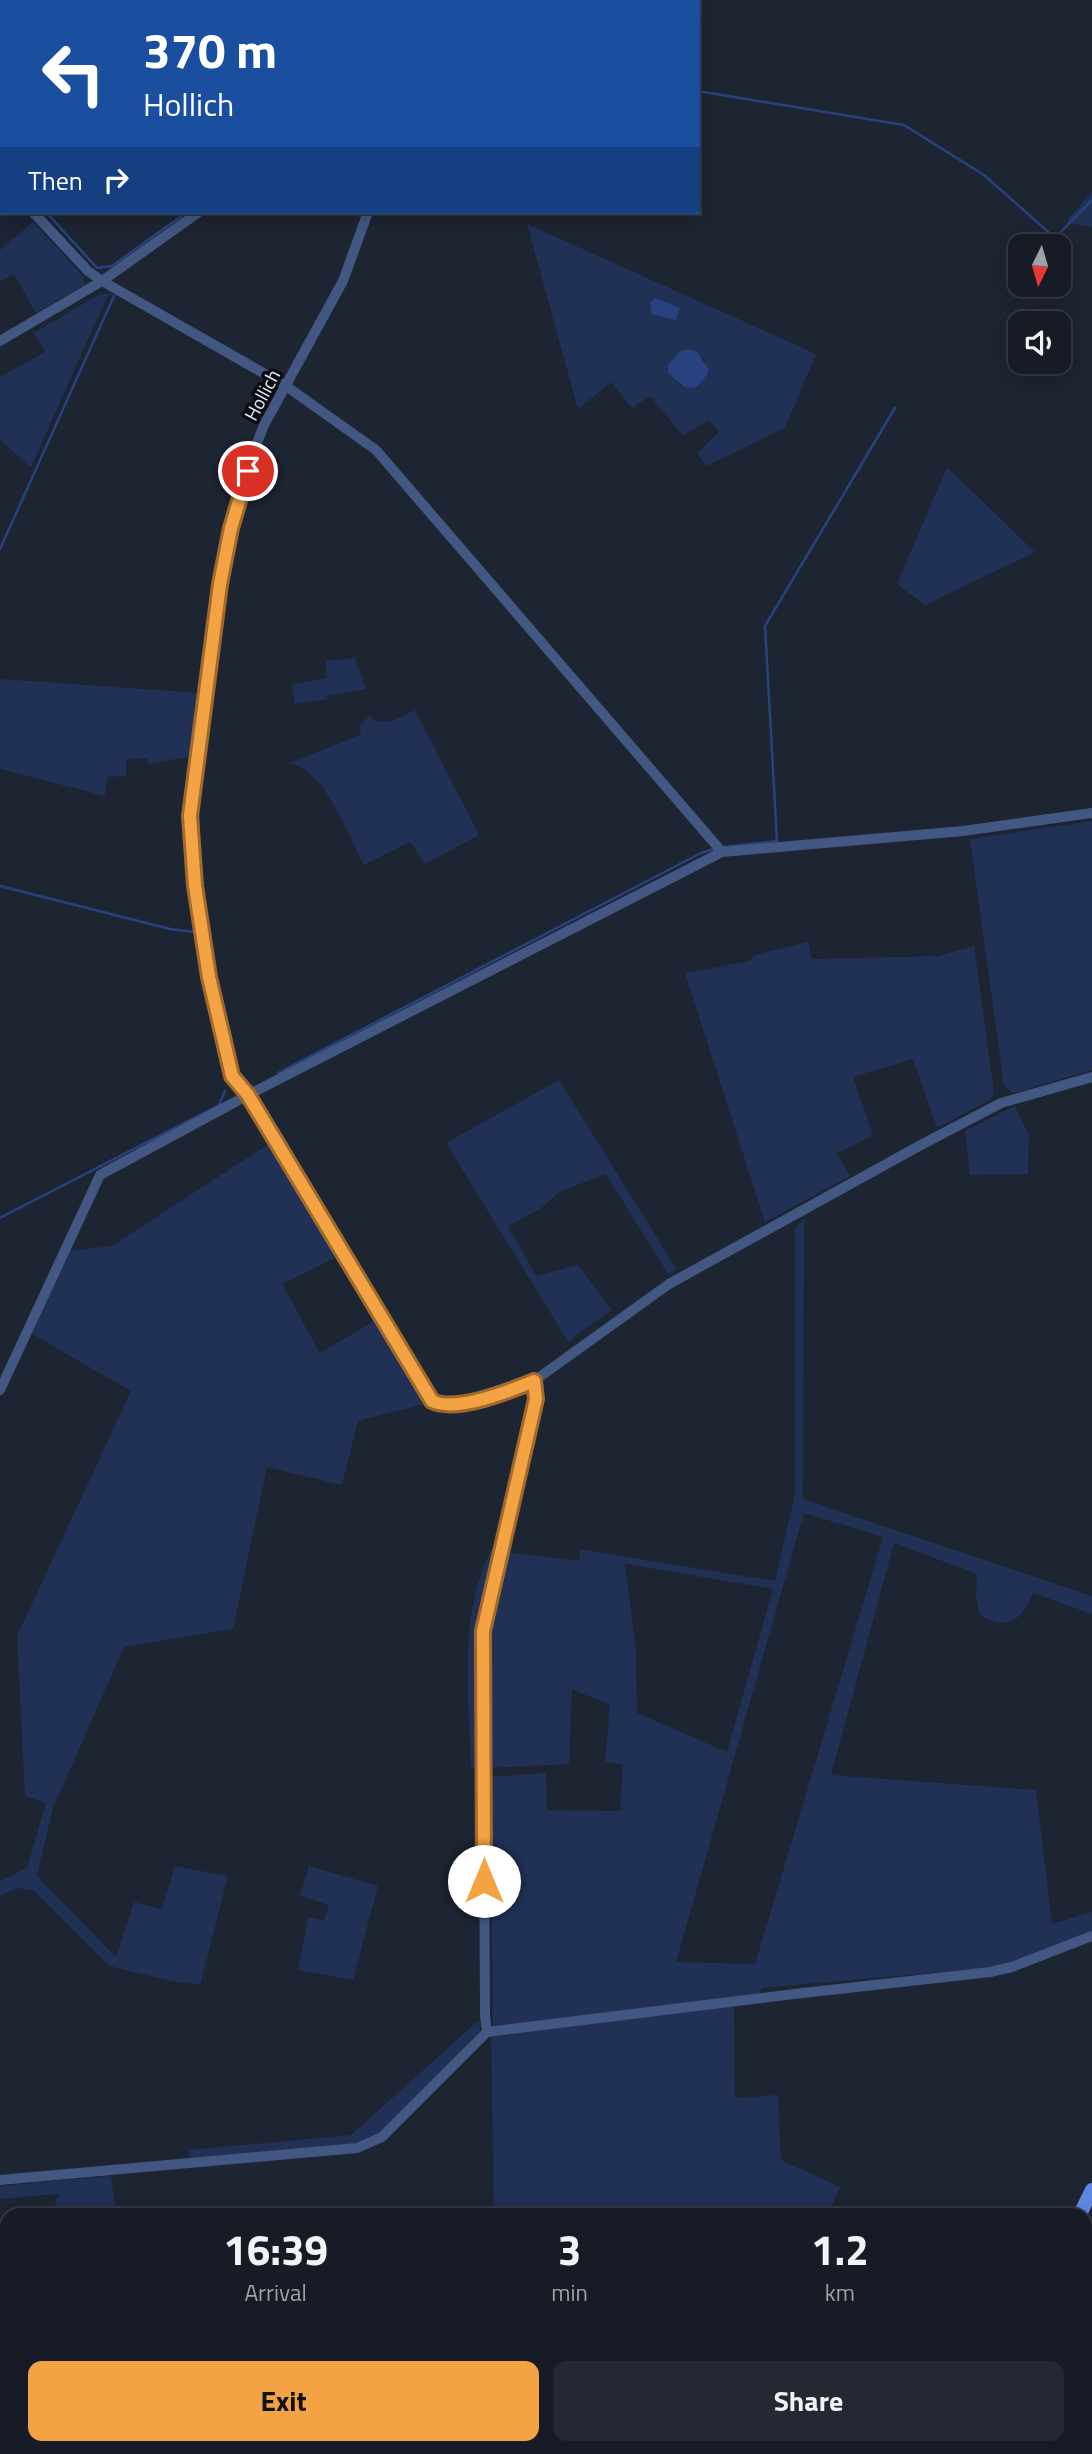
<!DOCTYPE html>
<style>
:root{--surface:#161b26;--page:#232832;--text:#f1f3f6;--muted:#9ea1a7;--line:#353943;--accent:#f4a344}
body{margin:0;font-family:"Titillium Web",sans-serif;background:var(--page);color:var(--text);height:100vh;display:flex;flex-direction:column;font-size:26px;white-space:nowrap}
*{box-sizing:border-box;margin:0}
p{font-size:23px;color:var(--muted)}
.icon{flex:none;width:38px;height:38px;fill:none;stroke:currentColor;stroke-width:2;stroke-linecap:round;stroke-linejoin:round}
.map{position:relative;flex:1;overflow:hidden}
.details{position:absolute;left:0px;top:2208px;width:1092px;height:247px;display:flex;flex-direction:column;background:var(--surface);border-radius:21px 21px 0 0;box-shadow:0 4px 18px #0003,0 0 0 2px var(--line)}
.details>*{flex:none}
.guide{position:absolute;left:0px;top:0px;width:700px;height:214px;box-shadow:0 4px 18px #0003,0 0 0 2px var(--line);background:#1a4fa0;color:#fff;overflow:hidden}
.needle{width:46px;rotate:185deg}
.controls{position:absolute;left:1008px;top:234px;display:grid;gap:14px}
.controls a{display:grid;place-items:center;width:63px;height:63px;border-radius:14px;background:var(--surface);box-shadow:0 4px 18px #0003,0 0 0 2px var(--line);font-size:35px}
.pin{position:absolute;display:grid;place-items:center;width:60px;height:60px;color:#fff;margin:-30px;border:4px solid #fff;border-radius:50%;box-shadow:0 2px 7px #0007}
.me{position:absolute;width:77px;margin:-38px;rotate:0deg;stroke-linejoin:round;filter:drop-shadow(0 0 5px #0008)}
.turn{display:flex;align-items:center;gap:24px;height:147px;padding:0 28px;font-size:32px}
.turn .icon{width:91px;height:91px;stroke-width:2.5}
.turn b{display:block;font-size:49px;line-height:60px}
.then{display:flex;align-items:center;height:66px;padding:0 28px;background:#0003;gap:14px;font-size:26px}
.eta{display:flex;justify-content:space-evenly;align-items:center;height:119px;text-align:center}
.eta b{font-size:42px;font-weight:700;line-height:49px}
.action{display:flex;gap:14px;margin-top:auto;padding:14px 28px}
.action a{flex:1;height:80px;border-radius:14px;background:var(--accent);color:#111;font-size:28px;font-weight:700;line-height:80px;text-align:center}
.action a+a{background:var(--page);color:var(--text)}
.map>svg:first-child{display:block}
.green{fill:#203155;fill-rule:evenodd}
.water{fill:#27427f}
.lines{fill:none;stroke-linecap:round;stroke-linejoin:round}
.stream{stroke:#27427f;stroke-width:2.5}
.minor{stroke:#425782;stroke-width:10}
.major{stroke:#5e87e1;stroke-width:14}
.route-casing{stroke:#9f6a2c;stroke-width:18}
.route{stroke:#f4a344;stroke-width:12}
.labels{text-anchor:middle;stroke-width:7;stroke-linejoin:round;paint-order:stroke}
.street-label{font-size:19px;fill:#e6ebf5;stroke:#0a0d13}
</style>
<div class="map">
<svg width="1092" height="2454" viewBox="0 0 1092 2454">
<rect width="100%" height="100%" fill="#1d2432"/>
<!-- green -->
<path class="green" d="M1092 192V227L1072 224 1067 220Z
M33 222 84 277V285L36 313 14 274 0 281V250Z
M527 224 816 354 785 428 706 466 697 453 719 432 709 420 683 436 650 396 632 408 611 382 578 409ZM689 349 697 351 705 361 681 387 667 369 680 351Z
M100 294H113L107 297 31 467 0 440V377L45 352 34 333Z
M947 467 1035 552 925 605 897 584Z
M355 658 366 689 327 696V699L295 704 292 685 326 678V661Z
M0 679 200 693 192 756 148 764V758L126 760V776L107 777 105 796 0 769Z
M415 710 479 835 425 864 410 842 364 865C349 836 324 768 289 763L361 735 359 726 370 715 376 722H390Z
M1092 821V1070L1013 1093 1004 1086 970 839Z
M808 942 812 959 938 956 974 946 994 1092 990 1100 937 1128 913 1059 853 1077 873 1135 837 1153 850 1176 765 1222 685 973 750 961 754 955Z
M559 1080 677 1270 668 1274 606 1174 559 1192 540 1209 508 1226 536 1276 578 1265 612 1310 574 1337 569 1343 446 1143Z
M1015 1106 1029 1136 1028 1174 970 1175 965 1131Z
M270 1143 337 1257 282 1284 320 1353 376 1320 423 1404 358 1421 342 1485 267 1467 233 1629 124 1647 53 1808 37 1876 116 1957 134 1902 162 1909 175 1866 228 1876 200 1985 171 1981 109 1966 34 1891 18 1888 0 1895V1881L27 1868 46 1803 25 1796 17 1636 131 1391 32 1334 68 1251 112 1246Z
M804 1219 803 1499 1092 1596V1614L1033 1593C1021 1620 1009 1632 980 1615L976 1598 977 1574 894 1543 831 1775 1036 1790 1052 1924 1092 1912V1932L1016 1962 986 1968 762 1988 759 1994 493 2026 490 1777 546 1773 547 1810 620 1811 623 1764 605 1762 610 1704 572 1690 569 1764 488 1768 487 1633 506 1552 579 1561 580 1549 775 1581 795 1494V1228ZM804 1513 883 1537 755 1964 676 1962ZM625 1564 773 1589 727 1752 637 1713 636 1650Z
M501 1534 478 1632 479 1768H471C469 1692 456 1600 501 1534Z
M309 1866 378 1886 353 1980 298 1970 308 1917 324 1921 329 1905 300 1896Z
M734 2005 735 2098 778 2095 781 2160 840 2187 828 2215H494L491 2037Z
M479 2020 480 2031 379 2134 353 2144 190 2159 189 2150 351 2135Z
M111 2176 116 2215H51L59 2194 0 2199V2186Z
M7 2328V2448H145L146 2454H0V2346Z
M497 2448H794L789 2454H497Z"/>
<!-- water -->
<path class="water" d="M656 298 680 308 676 320 652 314 650 302Z
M689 349 697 351 709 370C696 397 684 390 668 372V365L680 351Z"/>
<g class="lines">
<!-- stream -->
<path class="stream" d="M250 2V0
M698 91 904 125 984 175 1055 238 1092 200
M0 161 2 163
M46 212 97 268 112 266 187 212
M0 549 114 296
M200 790 211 691
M198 805 200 868 208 931
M724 847 777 841 765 626 895 408
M0 886 170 929 194 932
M278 1073 701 853 714 849
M0 1218 219 1105 225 1091"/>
<!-- minor -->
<path class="minor" d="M445 2 446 0
M0 176 2 178
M33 212 88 271 102 281 286 386 376 450 722 852
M368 212 343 281 264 425 252 456 231 528 220 584 190 816 195 885 210 977 232 1076 248 1095 428 1397C448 1417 511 1391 534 1381
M0 341 102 281 199 212
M0 1390 100 1175 248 1095 722 852 963 831 1092 813
M487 2032 794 1994 990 1972 1012 1967 1092 1936
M0 2180 357 2148 382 2137 487 2032 485 2015 483 1631 535 1399 534 1381 669 1284 919 1146 1001 1103 1092 1077"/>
<!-- major -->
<path class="major" d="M1079 2216 1092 2190
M955 2454 958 2448"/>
</g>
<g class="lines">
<!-- route casing -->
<g class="route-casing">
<path id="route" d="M248 471 231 528 220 584 190 816 195 886 209 977 232 1076 248 1095 432 1401C456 1413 510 1391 534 1381L536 1399 483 1631 484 1881"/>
</g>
<!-- route -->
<use href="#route" class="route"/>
</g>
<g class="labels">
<!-- street labels -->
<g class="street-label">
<text transform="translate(262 395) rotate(-62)" y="7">Hollich</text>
</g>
</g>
</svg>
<div class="controls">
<a><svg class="needle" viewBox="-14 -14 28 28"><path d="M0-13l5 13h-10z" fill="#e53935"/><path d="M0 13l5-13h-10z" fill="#9ea1a7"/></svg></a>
<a><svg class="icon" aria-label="sound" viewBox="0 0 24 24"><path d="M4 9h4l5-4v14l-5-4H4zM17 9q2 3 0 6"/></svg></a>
</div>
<div class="pin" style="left:248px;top:471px;background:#d93025"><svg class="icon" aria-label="arrive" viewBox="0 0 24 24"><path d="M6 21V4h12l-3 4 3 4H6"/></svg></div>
<svg class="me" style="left:484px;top:1881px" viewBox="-20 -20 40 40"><circle r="19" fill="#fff"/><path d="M0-13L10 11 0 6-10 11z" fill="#f4a344"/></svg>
<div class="guide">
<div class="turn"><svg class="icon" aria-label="left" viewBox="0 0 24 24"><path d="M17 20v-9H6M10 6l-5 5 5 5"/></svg><div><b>370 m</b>Hollich</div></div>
<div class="then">Then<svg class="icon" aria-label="right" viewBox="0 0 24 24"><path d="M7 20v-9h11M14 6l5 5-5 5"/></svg></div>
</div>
<section class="details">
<div class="eta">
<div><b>16:39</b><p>Arrival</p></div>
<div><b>3</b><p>min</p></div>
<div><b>1.2</b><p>km</p></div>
</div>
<div class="action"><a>Exit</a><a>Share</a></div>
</section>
</div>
